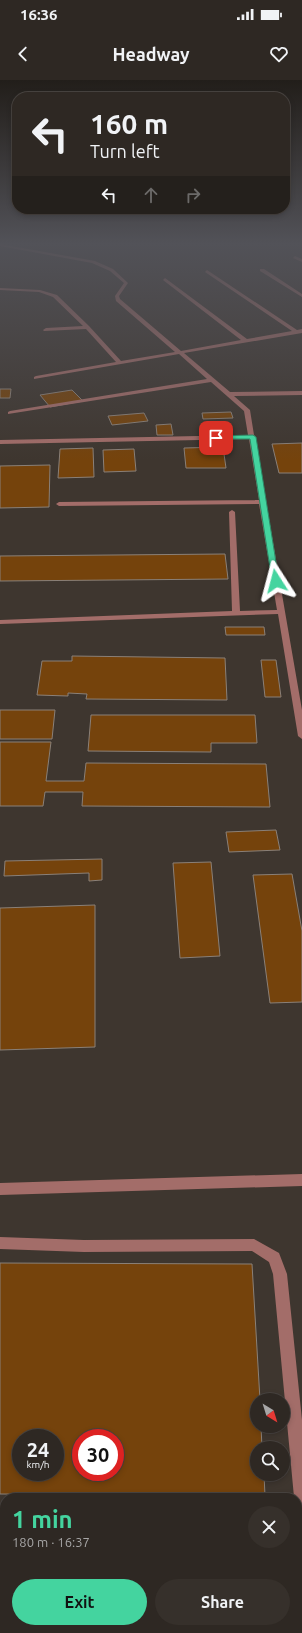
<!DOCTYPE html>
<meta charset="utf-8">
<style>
:root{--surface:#2e2823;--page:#36302b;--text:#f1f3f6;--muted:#a7a6a6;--line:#494441;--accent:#44d49f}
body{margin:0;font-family:Ubuntu,sans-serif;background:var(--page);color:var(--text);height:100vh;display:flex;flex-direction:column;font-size:15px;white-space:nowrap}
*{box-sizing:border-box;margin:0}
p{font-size:13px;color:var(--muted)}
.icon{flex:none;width:22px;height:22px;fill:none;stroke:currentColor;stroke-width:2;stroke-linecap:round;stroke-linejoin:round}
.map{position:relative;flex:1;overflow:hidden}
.drawer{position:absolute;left:0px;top:1413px;width:302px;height:140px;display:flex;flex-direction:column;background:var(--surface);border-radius:16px 16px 0 0;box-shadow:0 2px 6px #0003,0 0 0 1px var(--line)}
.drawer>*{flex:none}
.banner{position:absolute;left:12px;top:12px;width:278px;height:122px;border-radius:16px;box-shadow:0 2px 6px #0003,0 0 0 1px var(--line);background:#2e2823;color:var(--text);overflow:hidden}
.needle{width:26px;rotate:142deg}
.controls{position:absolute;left:250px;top:1313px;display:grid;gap:8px}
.controls a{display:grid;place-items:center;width:40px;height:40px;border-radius:50%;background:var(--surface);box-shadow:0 2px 6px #0003,0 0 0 1px var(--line);font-size:20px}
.speed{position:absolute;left:12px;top:1349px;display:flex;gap:8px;font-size:20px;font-weight:700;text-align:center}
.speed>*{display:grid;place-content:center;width:52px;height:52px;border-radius:50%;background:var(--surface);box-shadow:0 2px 6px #0003,0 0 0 1px var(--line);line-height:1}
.speed small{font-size:10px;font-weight:400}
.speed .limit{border:6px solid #d22;background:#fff;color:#111}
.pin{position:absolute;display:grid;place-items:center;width:34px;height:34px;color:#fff;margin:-17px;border-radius:8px;box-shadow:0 2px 6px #0006}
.me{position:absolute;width:44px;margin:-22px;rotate:351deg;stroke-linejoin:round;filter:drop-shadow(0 0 3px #0008)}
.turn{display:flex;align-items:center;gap:14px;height:84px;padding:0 12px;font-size:18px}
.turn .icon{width:52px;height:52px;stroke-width:2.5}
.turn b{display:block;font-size:28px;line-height:34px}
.lanes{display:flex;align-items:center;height:38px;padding:0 12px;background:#0003;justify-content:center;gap:20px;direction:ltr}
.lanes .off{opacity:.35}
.round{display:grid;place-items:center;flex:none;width:42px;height:42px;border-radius:21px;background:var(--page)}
.overview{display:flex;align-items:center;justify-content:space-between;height:68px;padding:0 12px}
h1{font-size:24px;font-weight:700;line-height:30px;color:var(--accent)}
.button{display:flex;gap:8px;margin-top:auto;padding:8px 12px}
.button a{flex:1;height:46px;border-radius:24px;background:var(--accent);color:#111;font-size:16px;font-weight:700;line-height:46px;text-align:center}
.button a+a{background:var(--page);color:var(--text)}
.status{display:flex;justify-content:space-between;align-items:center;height:28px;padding:0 20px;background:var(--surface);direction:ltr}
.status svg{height:11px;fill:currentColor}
header{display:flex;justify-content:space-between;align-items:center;height:52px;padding:0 12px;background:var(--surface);font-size:18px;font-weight:700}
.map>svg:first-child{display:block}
.building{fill:#75430c;stroke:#8a8078;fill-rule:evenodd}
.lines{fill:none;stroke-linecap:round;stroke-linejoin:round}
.minor{fill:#a36d69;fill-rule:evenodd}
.route{fill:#44d49f;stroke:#2c8a67}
</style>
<div class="status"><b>16:36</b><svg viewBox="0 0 49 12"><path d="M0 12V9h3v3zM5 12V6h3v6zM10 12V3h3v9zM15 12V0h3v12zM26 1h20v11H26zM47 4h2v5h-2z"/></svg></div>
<header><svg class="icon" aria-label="back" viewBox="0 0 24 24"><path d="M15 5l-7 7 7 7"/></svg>Headway<svg class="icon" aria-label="heart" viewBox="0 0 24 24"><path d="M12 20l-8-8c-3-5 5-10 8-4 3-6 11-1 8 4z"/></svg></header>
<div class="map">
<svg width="302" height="1553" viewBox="0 0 302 1553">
<rect width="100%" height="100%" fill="#3e362f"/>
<!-- building -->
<path class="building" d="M0 309H11L10 318H0Z
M72 310 83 321 50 327 40 315Z
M231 332 233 338 203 339 202 333Z
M144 333 148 341 112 345 108 336Z
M171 344 173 355H157L156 345Z
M302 363V393H279L272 364Z
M223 367 226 388H186L184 368Z
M93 368 94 397 58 398 60 369Z
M134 369 136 391 104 392 103 370Z
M50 385 49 427 0 428V386Z
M225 474 228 499 0 501V476Z
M225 547H264L265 555H226Z
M72 576 225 578 227 620 86 619 87 614 68 613V616L37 615 42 581H72Z
M261 580H276L281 617H265Z
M0 630H55L52 659H0Z
M91 635H255L257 663H211V672L88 671Z
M0 662H51L46 701H84L86 683 266 684 270 727 82 726 83 712H45L43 726H0Z
M276 750 280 770 229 772 226 752Z
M102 779V800L89 801V793L4 796 5 781Z
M211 782 220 876 180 878 173 783Z
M292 794 302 851V922L270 923 253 795Z
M95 825V967L0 970V828Z
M0 1183 252 1184 260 1320H257V1346H261L262 1368H257V1394H264L265 1416 0 1414ZM21 1358H55V1392H21ZM81 1358H115V1392H81Z
M0 1464H5V1548H83V1553H0Z"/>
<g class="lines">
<!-- minor -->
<path class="minor" d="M0 164 95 181 113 189 128 203 119 216 120 219 181 271 241 260 163 200 165 198 247 259 292 251 205 192 207 190 297 250 302 249V253L184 273 230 312 302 311V315L234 316 250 330 254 355 256 357 255 358 302 630V659L298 656 278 534 0 544V540L232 531 229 432 232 430 235 432 240 531 277 530 259 424 59 426 56 424 59 422 259 420 249 359 0 364V360L248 355 244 331 211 302 8 334V332L10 331 207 299 179 274 34 299V297L36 296 116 282 86 249 44 251 43 250 46 248 83 246 53 217 39 212 0 210V208L40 210 57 215 89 246 121 281 175 272 116 221 115 216 124 203 110 191 92 183 0 166Z
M295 176 302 179V182L293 178Z
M260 189H264L302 214V217L260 191Z
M302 1094V1106L0 1115V1103Z
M0 1157 84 1160 254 1159 279 1173 287 1194 302 1340V1425L297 1423V1418L294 1417 273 1194 269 1182 252 1171 84 1172 0 1169Z
M0 1429H5V1445H0Z
M297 1430H302V1446H297Z"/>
</g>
<!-- sky -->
<linearGradient id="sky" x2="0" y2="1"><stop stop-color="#221e1a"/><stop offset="0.43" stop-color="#525258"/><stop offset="1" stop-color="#525258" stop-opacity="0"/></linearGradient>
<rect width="302" height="380" fill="url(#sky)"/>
<!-- route -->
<path class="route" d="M253 355 256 357 279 501 276 503 272 501 250 359H216L213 358 216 356Z"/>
</svg>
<div class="controls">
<a><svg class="needle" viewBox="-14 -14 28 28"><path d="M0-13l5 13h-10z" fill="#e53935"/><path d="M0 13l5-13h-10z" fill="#a7a6a6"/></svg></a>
<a><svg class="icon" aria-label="search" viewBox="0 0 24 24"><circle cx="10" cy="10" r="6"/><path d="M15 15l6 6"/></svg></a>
</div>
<div class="speed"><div>24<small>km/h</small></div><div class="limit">30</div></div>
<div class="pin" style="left:216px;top:358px;background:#d93025"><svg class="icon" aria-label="arrive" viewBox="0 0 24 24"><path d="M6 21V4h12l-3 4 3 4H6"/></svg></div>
<svg class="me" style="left:276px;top:501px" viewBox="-20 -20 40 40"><path d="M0-17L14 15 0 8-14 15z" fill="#44d49f" stroke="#fff" stroke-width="4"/></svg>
<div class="banner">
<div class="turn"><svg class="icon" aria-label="left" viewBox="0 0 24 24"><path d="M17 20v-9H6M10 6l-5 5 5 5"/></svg><div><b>160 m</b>Turn left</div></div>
<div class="lanes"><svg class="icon" aria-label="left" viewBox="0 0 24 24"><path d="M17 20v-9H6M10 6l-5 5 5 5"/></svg><svg class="icon off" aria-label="ahead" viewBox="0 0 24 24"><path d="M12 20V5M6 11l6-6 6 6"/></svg><svg class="icon off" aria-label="right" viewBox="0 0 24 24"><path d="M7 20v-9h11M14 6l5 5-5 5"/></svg></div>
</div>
<section class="drawer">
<div class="overview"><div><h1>1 min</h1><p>180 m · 16:37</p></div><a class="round"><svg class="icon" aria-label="close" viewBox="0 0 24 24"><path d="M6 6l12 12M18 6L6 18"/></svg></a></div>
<div class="button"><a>Exit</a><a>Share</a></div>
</section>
</div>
